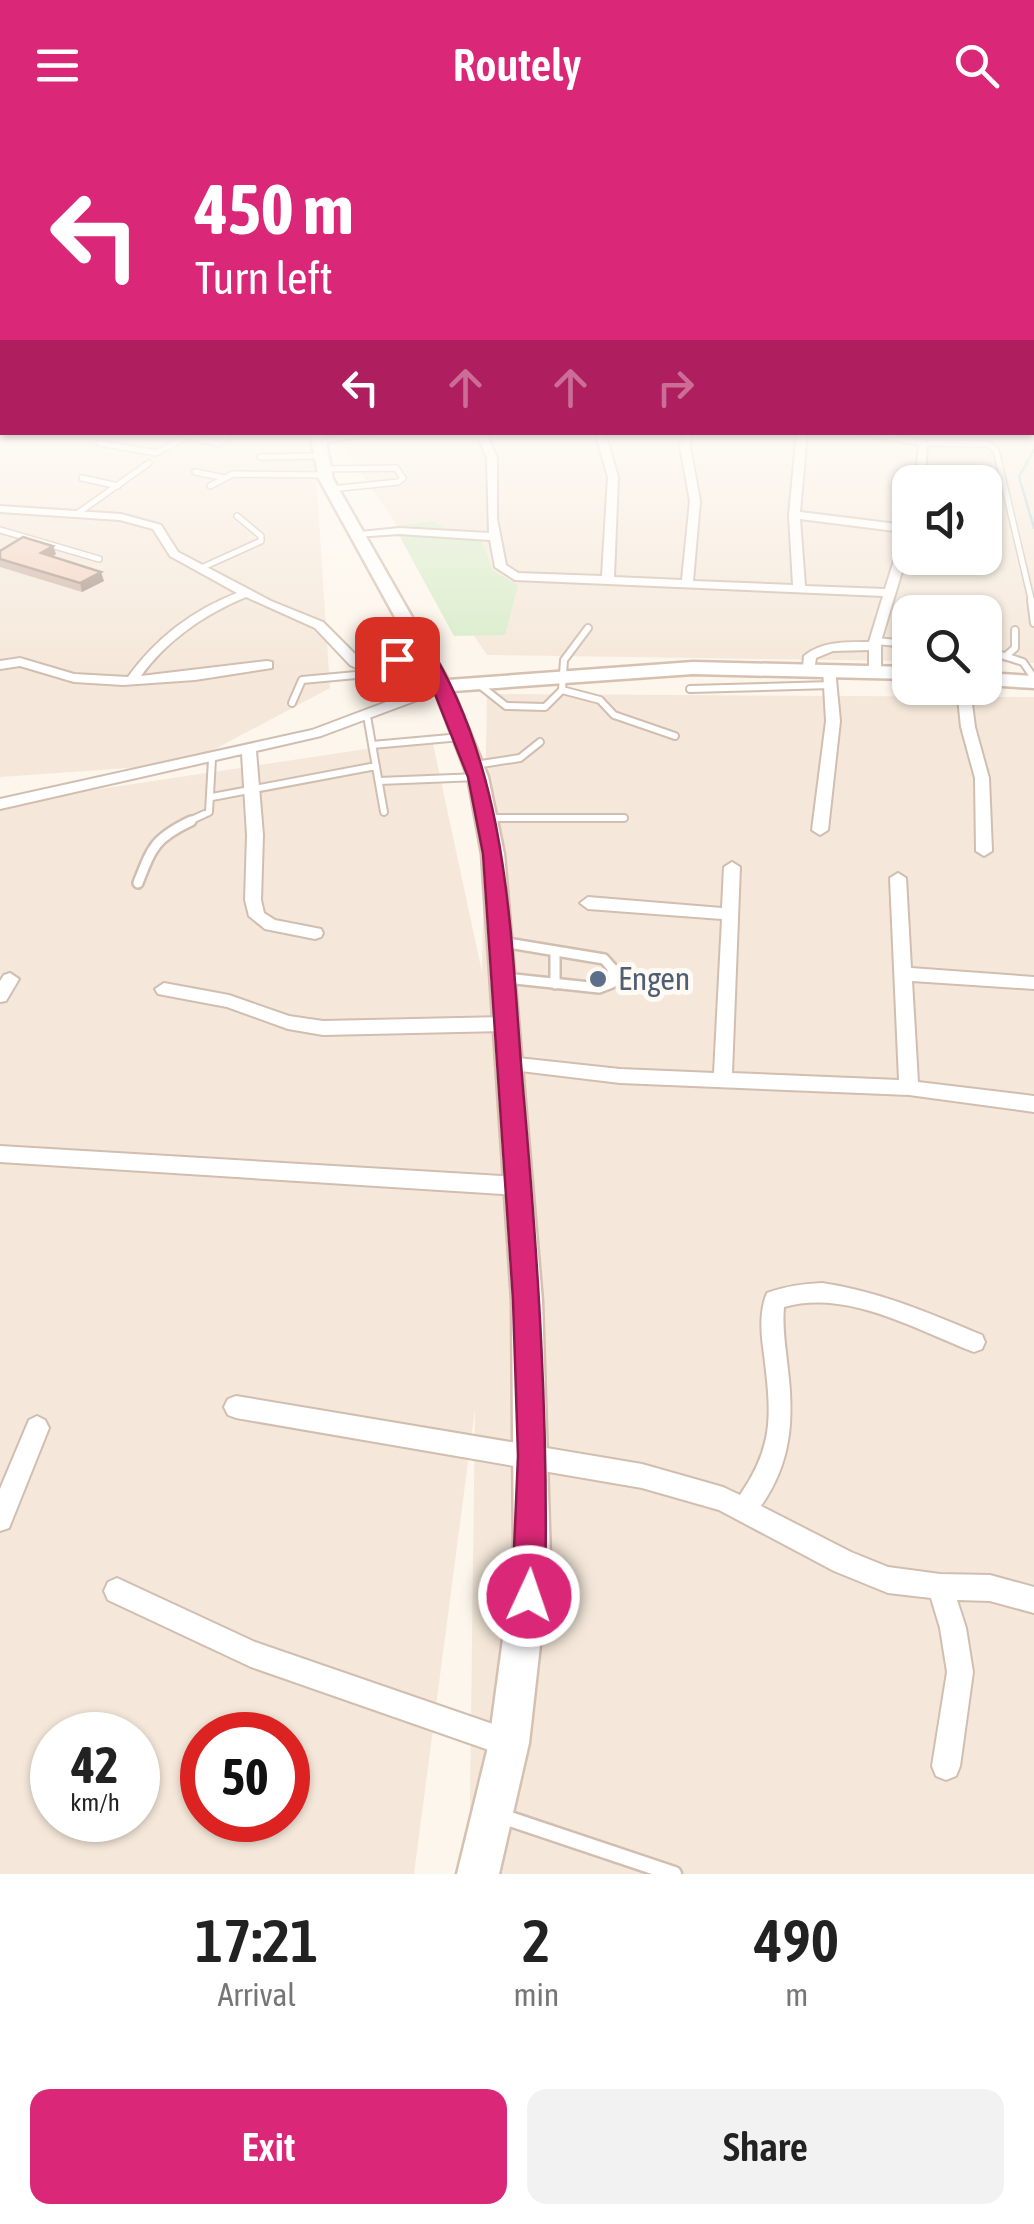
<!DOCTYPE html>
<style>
:root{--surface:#fff;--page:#f2f2f2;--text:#222;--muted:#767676;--accent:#db2777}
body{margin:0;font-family:"Asap Condensed",sans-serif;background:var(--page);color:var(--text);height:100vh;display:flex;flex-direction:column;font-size:38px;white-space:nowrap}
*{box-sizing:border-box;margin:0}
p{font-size:32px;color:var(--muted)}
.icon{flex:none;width:55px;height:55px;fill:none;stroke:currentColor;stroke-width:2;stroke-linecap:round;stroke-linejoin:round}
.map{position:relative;height:1744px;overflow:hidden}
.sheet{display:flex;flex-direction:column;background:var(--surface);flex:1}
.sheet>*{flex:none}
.hud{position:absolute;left:0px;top:0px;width:1035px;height:305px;box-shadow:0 2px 8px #0004;background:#db2777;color:#fff;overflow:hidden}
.tools{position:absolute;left:892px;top:335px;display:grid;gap:20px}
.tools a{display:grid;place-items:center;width:110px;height:110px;border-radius:20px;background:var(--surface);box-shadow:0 2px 8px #0004;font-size:50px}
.speed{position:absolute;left:30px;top:1582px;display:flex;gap:20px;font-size:50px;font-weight:700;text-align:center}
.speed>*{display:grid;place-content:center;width:130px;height:130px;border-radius:50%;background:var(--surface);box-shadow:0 2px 8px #0004;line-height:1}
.speed small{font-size:25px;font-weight:400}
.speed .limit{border:15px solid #d22;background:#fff;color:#111}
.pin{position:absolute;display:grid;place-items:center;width:85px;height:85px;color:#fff;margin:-42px;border-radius:20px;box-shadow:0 5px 15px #0006}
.me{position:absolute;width:110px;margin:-55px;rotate:3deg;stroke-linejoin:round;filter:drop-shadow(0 0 8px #0008)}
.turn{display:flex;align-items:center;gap:35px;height:210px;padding:0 30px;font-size:45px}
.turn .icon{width:130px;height:130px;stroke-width:2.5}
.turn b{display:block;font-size:70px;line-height:85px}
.lanes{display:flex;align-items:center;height:95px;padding:0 30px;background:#0003;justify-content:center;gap:50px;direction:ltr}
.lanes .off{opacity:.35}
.eta{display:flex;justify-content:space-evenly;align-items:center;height:170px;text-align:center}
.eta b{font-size:60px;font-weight:600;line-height:70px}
.action{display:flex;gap:20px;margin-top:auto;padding:20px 30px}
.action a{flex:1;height:115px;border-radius:20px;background:var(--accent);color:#fff;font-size:40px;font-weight:600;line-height:115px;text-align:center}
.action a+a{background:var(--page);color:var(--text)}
header{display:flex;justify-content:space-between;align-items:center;height:130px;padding:0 30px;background:var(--accent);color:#fff;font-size:45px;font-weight:600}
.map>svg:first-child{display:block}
.residential{fill:#f5e8da;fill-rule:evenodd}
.green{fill:#d8ecc9}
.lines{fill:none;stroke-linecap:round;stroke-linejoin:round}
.stream{stroke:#a5d3da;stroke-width:2.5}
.lane-far3-casing{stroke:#d1beb0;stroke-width:8}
.lane-far2-casing{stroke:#d1beb0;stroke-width:10}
.lane-far1-casing{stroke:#d1beb0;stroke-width:14}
.lane-casing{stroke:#d1beb0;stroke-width:19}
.street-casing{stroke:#d1beb0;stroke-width:4}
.secondary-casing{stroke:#d6c0b0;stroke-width:5}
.lane-far3{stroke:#fff;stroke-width:5}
.lane-far2{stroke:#fff;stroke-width:6}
.lane-far1{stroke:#fff;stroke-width:9}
.lane{stroke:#fff;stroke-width:14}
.street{fill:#fff;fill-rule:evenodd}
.secondary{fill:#fff;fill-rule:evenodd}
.wall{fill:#d1b7a8}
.shaded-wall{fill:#aa9588}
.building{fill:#f3d5c3;stroke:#aa9588;stroke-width:2.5}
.route{fill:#db2777;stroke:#8e194d;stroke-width:2.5}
.service-dot{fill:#5c6f8a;stroke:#fffaf3;stroke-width:4}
.labels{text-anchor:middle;stroke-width:10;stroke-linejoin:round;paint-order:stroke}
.service-label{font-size:32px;fill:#4e5e75;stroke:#fffaf3;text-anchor:start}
</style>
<header><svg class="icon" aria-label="menu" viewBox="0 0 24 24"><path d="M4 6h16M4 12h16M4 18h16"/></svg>Routely<svg class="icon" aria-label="search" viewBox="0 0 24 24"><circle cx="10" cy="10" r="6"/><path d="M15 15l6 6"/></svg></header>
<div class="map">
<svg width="1034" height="1744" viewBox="0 0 1034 1744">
<rect width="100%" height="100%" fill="#fdf6ec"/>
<!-- residential -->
<path class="residential" d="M0 295 2 302 300 303 314 314 330 558 187 634 0 647Z
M1034 295V533L985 532V482H910V531L487 525 333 303 1032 302ZM910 352H985V428H910Z
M487 564 1034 567V1744H469L475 1279 414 1744H0V674L432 609 482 842ZM52 1605H138V1690H52ZM202 1605H288V1690H202Z"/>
<!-- green -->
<path class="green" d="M433 391 456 406 481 409 493 441 518 455 505 505 454 506 394 396Z"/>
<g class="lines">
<!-- stream -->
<path class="stream" d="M1034 320 1019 347 1034 398"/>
<!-- lane-far3 casing -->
<g class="lane-far3-casing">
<path id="lane-far3" d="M186 305 218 314 232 302
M99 313 156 323 188 306
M924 313 988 314 996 320 1032 473
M260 327 320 326
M322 339 396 338 403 348 398 352 331 359
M195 342 225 348
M82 348 118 356
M210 356 233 344 324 345
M78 383 149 333
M0 400 99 429
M199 439 261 411V406L237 386"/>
</g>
<!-- lane-far2 casing -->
<g class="lane-far2-casing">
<path id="lane-far2" d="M1031 470 1034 493
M875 511 910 514
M985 520 1023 532 1034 548
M364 521 420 514
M1007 525 1015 518V500
M477 553 506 576 545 577 562 560 564 530 588 498
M390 556 404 516
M690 559 831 555
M562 560 600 570 614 585 675 606
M292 573 302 550 378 543
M367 586 384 682
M372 615 461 607
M475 635 520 628 540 612
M379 651 478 647
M212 667 376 636
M489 688H624
M185 693 209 682 212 629"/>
</g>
<!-- lane-far1 casing -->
<g class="lane-far1-casing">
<path id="lane-far1" d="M138 753C152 717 155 708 191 691
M502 812 604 829 612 838V853L599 858 506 848
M555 821V854"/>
</g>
<!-- lane casing -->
<g class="lane-casing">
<path id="lane" d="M504 1687 674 1744"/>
</g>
<!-- street casing -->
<g class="street-casing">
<path id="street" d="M357 302H386L319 314 314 311Z
M476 302H486L497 328V389L506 435 518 443 602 446 608 347 595 302H605L618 347 614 447 682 450 690 371 680 316 682 302H692L690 316 700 371 693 451 793 455 789 385 797 302H807L800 382 905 395 910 393V415L881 511V541L875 545 869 541V520L833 521 816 528 814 541 809 542 803 538 804 526C822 511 846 512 869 512L883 466 515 450 495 437 490 410 399 404 356 407 354 405 360 402 399 398 489 403 487 328ZM800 389 903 402 885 459 805 456Z
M850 302H877L927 311 925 352H915L919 315Z
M0 376 121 384 161 395 178 422 271 471 323 492 360 529 383 540 408 564 437 553H447V559L321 606 256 621 263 705 261 770 264 783 275 790 321 799 323 803 321 807 315 809 265 799 249 786 245 770 247 705 242 624 0 679V669L312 600 397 568 373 546 350 535 315 498 246 467C205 484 167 510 141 546L267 531 272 532V538L195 550 123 555 74 552 20 536 0 539V531L20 528 74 544 128 547C156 508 193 480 237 463L170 426 153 399 120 390 0 382Z
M829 535 835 539 840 591 828 700 820 705 812 700 826 591 823 539Z
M957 558H970L975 597 989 648 992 721 984 726 976 721 975 648 961 597Z
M732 732 740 737 732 943 899 950 890 748 898 743 906 748 911 838 1034 847V859L912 851 918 952 1034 966V982L909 965 620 953 503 939 500 934 503 929 509 927 620 939 714 943 722 789 588 779 580 773 588 767 722 778 724 737Z
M10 843 19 849 6 871 0 872V851L4 845Z
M164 853 229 865 289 886 323 891 504 887 510 889 513 894 510 899 504 901 323 905 288 899 227 877 158 864 155 859Z
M0 1016 517 1047 524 1050 527 1056 524 1062 517 1065 0 1032Z
M822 1153C878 1161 929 1183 982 1205L985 1212 982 1219 974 1222C916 1200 848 1159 784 1177 782 1199 786 1219 788 1240 794 1291 791 1333 761 1376L851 1422 888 1437 940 1444 990 1445 1034 1457V1483L990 1471 957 1470 966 1498 973 1542 960 1636 956 1646 946 1650 936 1646 932 1636 947 1542 940 1498 931 1468 888 1463 834 1441 719 1380 642 1358 236 1288 228 1285 224 1277 228 1269 236 1266 642 1334 723 1357 740 1365C775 1314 771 1283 764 1224 761 1204 759 1182 767 1163 786 1156 802 1154 822 1153Z
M37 1286 45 1290 49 1298 9 1398 0 1401V1359L29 1290Z
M117 1448 255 1512 519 1603 523 1613 519 1623 509 1627 251 1537 108 1470 104 1461 108 1452Z"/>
</g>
<!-- secondary casing -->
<g class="secondary-casing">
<path id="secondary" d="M310 302H324L333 349 448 550 693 532 910 537V549L693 544 453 561 488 647 504 724 542 1171 550 1427 529 1613 499 1744H457L489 1613 514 1427 512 1171 482 724 468 647 433 556 319 349Z
M985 543 1034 546V558L985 555Z"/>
</g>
<!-- lane-far3 -->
<use href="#lane-far3" class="lane-far3"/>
<!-- lane-far2 -->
<use href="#lane-far2" class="lane-far2"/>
<!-- lane-far1 -->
<use href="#lane-far1" class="lane-far1"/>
<!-- lane -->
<use href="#lane" class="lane"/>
<!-- street -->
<use href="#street" class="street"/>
<!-- secondary -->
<use href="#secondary" class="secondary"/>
</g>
<!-- wall -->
<path class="wall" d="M53 416 56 424 52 427 104 451 82 462 0 437V421Z"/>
<!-- shaded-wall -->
<path class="shaded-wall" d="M53 416 56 424 44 432 41 423Z
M101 442 104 451 82 462 80 453Z"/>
<!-- building -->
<path class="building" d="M23 407 53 416 41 423 101 442 80 453 0 429V421Z"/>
<!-- sky -->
<linearGradient id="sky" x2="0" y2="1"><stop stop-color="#97c7e8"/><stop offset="0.55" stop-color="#fefbf6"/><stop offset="1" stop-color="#fefbf6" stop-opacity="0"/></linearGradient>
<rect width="1034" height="539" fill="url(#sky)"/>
<!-- route -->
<path class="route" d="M420 509 426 511C511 644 510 806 523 958 538 1129 549 1293 545 1466L541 1477 529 1482 517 1477 512 1466 518 1326 513 1170 483 724 468 647 423 534 415 520H410L403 533 389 529 398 513Z"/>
<!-- markers -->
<circle class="service-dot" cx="598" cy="849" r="10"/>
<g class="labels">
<!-- service labels -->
<g class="service-label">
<text x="618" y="860">Engen</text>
</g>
</g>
</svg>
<div class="tools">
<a><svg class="icon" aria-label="sound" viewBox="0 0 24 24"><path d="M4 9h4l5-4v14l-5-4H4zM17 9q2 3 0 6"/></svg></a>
<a><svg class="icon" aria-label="search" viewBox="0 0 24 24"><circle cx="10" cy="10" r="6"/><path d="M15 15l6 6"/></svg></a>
</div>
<div class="speed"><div>42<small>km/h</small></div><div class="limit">50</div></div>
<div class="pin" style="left:397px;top:529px;background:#d93025"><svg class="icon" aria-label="arrive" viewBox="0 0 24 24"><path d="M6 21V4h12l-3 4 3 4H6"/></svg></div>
<svg class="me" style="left:529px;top:1466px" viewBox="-20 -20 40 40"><circle r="17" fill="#db2777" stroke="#fff" stroke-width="3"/><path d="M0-11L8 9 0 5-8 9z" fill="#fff"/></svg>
<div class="hud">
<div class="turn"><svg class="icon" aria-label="left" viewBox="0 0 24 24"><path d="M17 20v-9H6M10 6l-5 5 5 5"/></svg><div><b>450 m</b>Turn left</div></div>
<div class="lanes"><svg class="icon" aria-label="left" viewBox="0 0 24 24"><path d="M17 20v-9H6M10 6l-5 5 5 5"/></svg><svg class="icon off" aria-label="ahead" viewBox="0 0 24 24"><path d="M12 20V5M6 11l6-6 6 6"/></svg><svg class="icon off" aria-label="ahead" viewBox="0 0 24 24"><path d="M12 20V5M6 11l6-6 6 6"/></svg><svg class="icon off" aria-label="right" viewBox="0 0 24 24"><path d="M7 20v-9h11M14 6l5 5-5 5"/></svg></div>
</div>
</div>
<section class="sheet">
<div class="eta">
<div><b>17:21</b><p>Arrival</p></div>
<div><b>2</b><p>min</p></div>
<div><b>490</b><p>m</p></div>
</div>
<div class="action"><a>Exit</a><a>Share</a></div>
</section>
